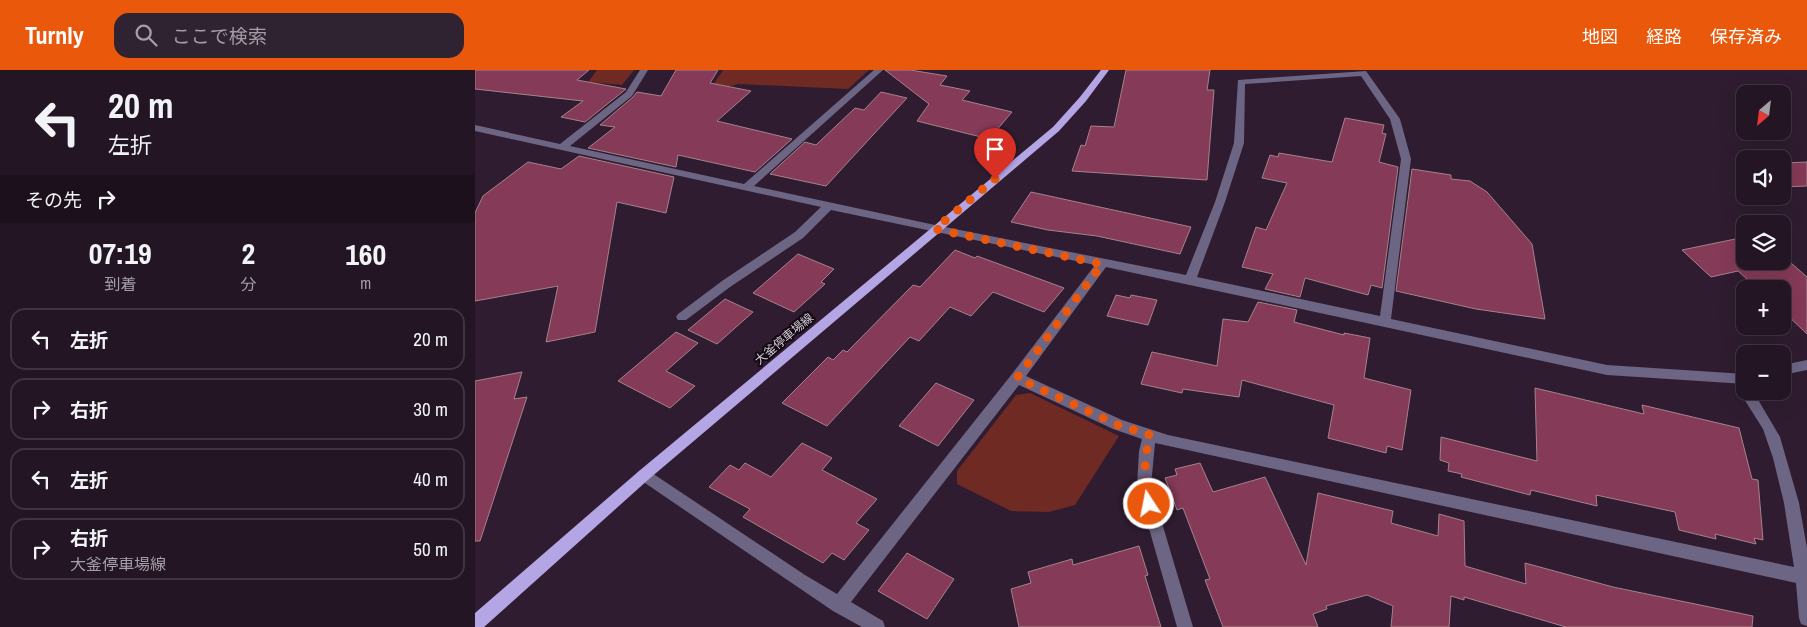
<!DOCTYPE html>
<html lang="ja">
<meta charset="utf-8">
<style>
:root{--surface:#231524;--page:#2f2231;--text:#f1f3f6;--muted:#a39fa6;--line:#403441;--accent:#ea580c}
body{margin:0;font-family:"Archivo Narrow","Noto Sans JP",sans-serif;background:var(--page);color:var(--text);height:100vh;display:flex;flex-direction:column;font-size:19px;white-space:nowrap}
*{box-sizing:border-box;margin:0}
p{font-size:16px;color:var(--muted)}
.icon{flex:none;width:28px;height:28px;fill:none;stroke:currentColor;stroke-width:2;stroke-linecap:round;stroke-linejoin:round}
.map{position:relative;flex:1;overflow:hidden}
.details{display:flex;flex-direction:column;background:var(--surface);width:475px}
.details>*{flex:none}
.hud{background:#231524;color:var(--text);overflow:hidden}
.needle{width:32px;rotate:208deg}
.tools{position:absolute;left:1261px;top:15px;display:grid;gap:10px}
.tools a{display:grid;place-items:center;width:55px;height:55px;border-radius:10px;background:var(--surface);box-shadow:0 5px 20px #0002,0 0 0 1px var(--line);font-size:25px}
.pin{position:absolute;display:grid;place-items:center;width:42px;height:42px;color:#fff;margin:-51px -21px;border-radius:50% 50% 50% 0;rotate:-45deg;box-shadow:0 0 5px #0007}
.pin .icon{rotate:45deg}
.me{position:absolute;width:55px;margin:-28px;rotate:349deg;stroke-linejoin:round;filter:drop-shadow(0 0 4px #0008)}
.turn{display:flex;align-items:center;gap:18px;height:105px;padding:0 25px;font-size:22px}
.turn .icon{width:65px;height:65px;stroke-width:2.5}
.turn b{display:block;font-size:35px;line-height:42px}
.then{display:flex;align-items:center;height:48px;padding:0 25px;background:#0003;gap:10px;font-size:19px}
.eta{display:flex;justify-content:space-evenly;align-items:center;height:85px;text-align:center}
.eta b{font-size:30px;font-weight:800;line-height:35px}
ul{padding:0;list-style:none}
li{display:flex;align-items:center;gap:15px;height:62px;margin:0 10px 8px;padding:0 15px;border:2px solid var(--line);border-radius:15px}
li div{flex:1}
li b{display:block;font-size:19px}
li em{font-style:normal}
header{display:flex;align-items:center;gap:30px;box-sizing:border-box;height:70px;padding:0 25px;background:var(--accent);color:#fff}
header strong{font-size:24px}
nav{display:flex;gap:28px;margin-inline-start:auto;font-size:18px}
.search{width:350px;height:45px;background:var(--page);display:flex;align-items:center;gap:12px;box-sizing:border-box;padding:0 18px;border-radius:15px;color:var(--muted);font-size:19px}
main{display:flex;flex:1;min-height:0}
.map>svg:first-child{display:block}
.green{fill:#6e2a23}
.building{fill:#853a57;stroke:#a5828d}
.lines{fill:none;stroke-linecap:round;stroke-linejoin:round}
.minor{fill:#6c6584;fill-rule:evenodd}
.major{fill:#b4a5e5;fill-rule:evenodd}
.route{stroke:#ea580c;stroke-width:9;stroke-dasharray:0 16.2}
.labels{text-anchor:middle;stroke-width:4;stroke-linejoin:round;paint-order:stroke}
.street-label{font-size:12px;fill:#dacdda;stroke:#120a13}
</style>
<header>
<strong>Turnly</strong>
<div class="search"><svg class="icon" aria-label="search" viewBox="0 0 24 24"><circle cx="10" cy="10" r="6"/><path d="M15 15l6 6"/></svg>ここで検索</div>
<nav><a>地図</a><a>経路</a><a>保存済み</a></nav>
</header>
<main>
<section class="details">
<div class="hud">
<div class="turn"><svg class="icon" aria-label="left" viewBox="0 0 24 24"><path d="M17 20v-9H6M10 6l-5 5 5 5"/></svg><div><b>20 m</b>左折</div></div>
<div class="then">その先<svg class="icon" aria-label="right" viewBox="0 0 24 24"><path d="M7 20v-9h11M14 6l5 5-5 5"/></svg></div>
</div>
<div class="eta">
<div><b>07:19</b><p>到着</p></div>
<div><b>2</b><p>分</p></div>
<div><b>160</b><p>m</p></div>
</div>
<ul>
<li><svg class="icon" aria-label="left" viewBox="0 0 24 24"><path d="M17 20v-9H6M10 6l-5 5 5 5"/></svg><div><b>左折</b></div><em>20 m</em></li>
<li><svg class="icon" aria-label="right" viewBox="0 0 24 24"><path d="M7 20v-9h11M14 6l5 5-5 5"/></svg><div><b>右折</b></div><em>30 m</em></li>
<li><svg class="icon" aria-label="left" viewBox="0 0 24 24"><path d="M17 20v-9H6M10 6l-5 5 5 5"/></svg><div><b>左折</b></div><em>40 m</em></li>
<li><svg class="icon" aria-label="right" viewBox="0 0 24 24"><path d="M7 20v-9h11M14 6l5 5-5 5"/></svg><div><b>右折</b><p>大釜停車場線</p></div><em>50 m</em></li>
</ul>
</section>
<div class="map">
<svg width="1332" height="557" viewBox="0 0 1332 557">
<rect width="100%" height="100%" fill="#2f1c30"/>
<!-- green -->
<path class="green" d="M122 0H159L147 15 113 12Z
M248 0H394L373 19 263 14 232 24Z
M555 323 644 366 600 435 574 442 536 441 482 414V401L541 325Z"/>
<!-- building -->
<path class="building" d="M0 0H114L102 10 151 19 110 52 86 47 108 31 0 19Z
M201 0H243L235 13 276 21 242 51 317 69 280 102 203 85 201 97 113 78 140 57 125 55 158 27 162 22 186 26Z
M410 0H435L472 6 465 15 495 21 487 30 537 42 514 69 442 51 454 34Z
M651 0H735L732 20H739L732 110 597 101 606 75 610 76 616 56 639 57Z
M406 22 432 28 351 116 295 104 330 72 341 75 380 38 389 40Z
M870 48 909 55 907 63 911 64 904 92 923 97 907 218 896 215 893 225 830 208 825 227 790 219 798 204 767 197 781 157 791 160 812 113 787 108 795 85 803 87 804 83 857 92Z
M104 86 199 107 191 143 142 132 120 262 71 272 83 216 0 231V143L8 126 53 92 86 99Z
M1332 92V116L1308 117V93Z
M937 99 976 105V109L995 111 1012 122 1057 174 1070 249 1001 239 921 221Z
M556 122 716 157 705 184 622 166 573 160 536 152Z
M1270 167V191H1308V186L1332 207V264L1308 241V219H1283L1263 201 1236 207 1207 180Z
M480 180 500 188 502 186 589 218 569 242 518 222 496 246 475 237 444 271 435 267 352 356 307 333 353 287 358 290 368 280 372 282 438 215 445 217Z
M323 184 359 199 346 212 350 214 319 242 278 223Z
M641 225 655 228 656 225 682 230 673 255 632 246Z
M250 229 278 242 242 274 213 260Z
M783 232 822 240 819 252 869 265V263L895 268 889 308 936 320 927 380 912 376 911 383 853 368 859 335 767 310 764 327 708 319 707 323 666 314 677 282 742 296 748 249 773 252Z
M201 262 223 273 191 301 220 316 195 338 143 311Z
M47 302 39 329 52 327 5 471H0V311Z
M461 313 499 330 463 376 424 356Z
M1060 318 1169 344 1167 335 1264 358 1277 409 1283 410 1288 470 1279 468 1281 474 1240 464 1241 469 1204 460 1200 442 1121 425 1122 436 1056 420 1055 425 986 407 987 404 973 401 974 393 965 390 966 367 1062 391Z
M327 373 357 388 347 400 402 429 381 453 394 460 369 490 357 483 348 493 268 447 275 439 234 417 255 395 264 400 270 393 296 407Z
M725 393 738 422 790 407 831 495 843 423 918 441 916 453 963 466 964 444 989 451 990 496 1051 514 1050 493 1138 517 1278 546 1277 557H1091L989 527V530L976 526 974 557H916L918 536 892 525 851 536 852 539 838 544 843 557H748L730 510 735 509 708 438 702 440 690 408 702 405 700 399Z
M664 476 673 505 670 506 686 557H544L536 519 556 513 553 502 597 489 598 495Z
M432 483 479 509 452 549 403 521Z"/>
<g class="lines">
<!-- minor -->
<path class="minor" d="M165 0H173L157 26 95 76 269 114 399 0H408L279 116 460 155 711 205 740 132 759 73 763 10 891 1 925 49 936 89 916 249 1132 295 1270 304V314L1132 305 631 197 551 306 647 350 693 365 1319 497 1309 433 1298 388 1288 359 1264 321 1266 317 1270 316V321H1278L1305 367 1324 433 1332 478V556L1326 554 1324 548 1321 513 680 373 676 416 718 557H702L662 416 664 381 667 369 638 359 544 315 376 532 408 551 410 557H387L358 541 164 409 162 405 164 401 169 399 174 401 330 505 362 524 537 304 620 195 356 140 328 168 255 217 211 250H203L201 247 203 244 247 211 320 162 346 137 0 61V55L85 74 151 22ZM886 6 915 49 926 89 905 246 722 207 750 132 769 73 770 14Z
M1332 290V300L1308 305V295Z"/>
<!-- major -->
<path class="major" d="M626 0H634L611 31 584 61 174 409 9 557H0V543L164 401 578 57 605 27Z"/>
</g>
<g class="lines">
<!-- route -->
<path class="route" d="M520 109 460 159 627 194 542 308 643 355 675 365C669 388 668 411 674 434"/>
</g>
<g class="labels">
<!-- street labels -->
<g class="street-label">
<text transform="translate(309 269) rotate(-40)" y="4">大釜停車場線</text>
</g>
</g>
</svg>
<div class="tools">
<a><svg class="needle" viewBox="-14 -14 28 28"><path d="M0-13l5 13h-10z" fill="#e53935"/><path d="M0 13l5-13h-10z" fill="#a39fa6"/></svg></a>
<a><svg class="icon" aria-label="sound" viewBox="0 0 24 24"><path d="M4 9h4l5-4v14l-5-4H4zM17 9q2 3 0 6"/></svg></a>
<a><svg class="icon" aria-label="layers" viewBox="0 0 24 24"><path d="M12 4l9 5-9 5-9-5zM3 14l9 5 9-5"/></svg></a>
<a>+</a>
<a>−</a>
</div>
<div class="pin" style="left:520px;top:109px;background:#d93025"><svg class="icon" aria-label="arrive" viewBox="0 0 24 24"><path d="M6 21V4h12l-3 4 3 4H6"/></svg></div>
<svg class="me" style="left:674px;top:434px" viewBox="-20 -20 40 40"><circle r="17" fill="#ea580c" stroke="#fff" stroke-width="3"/><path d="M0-11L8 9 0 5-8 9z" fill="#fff"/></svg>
</div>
</main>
